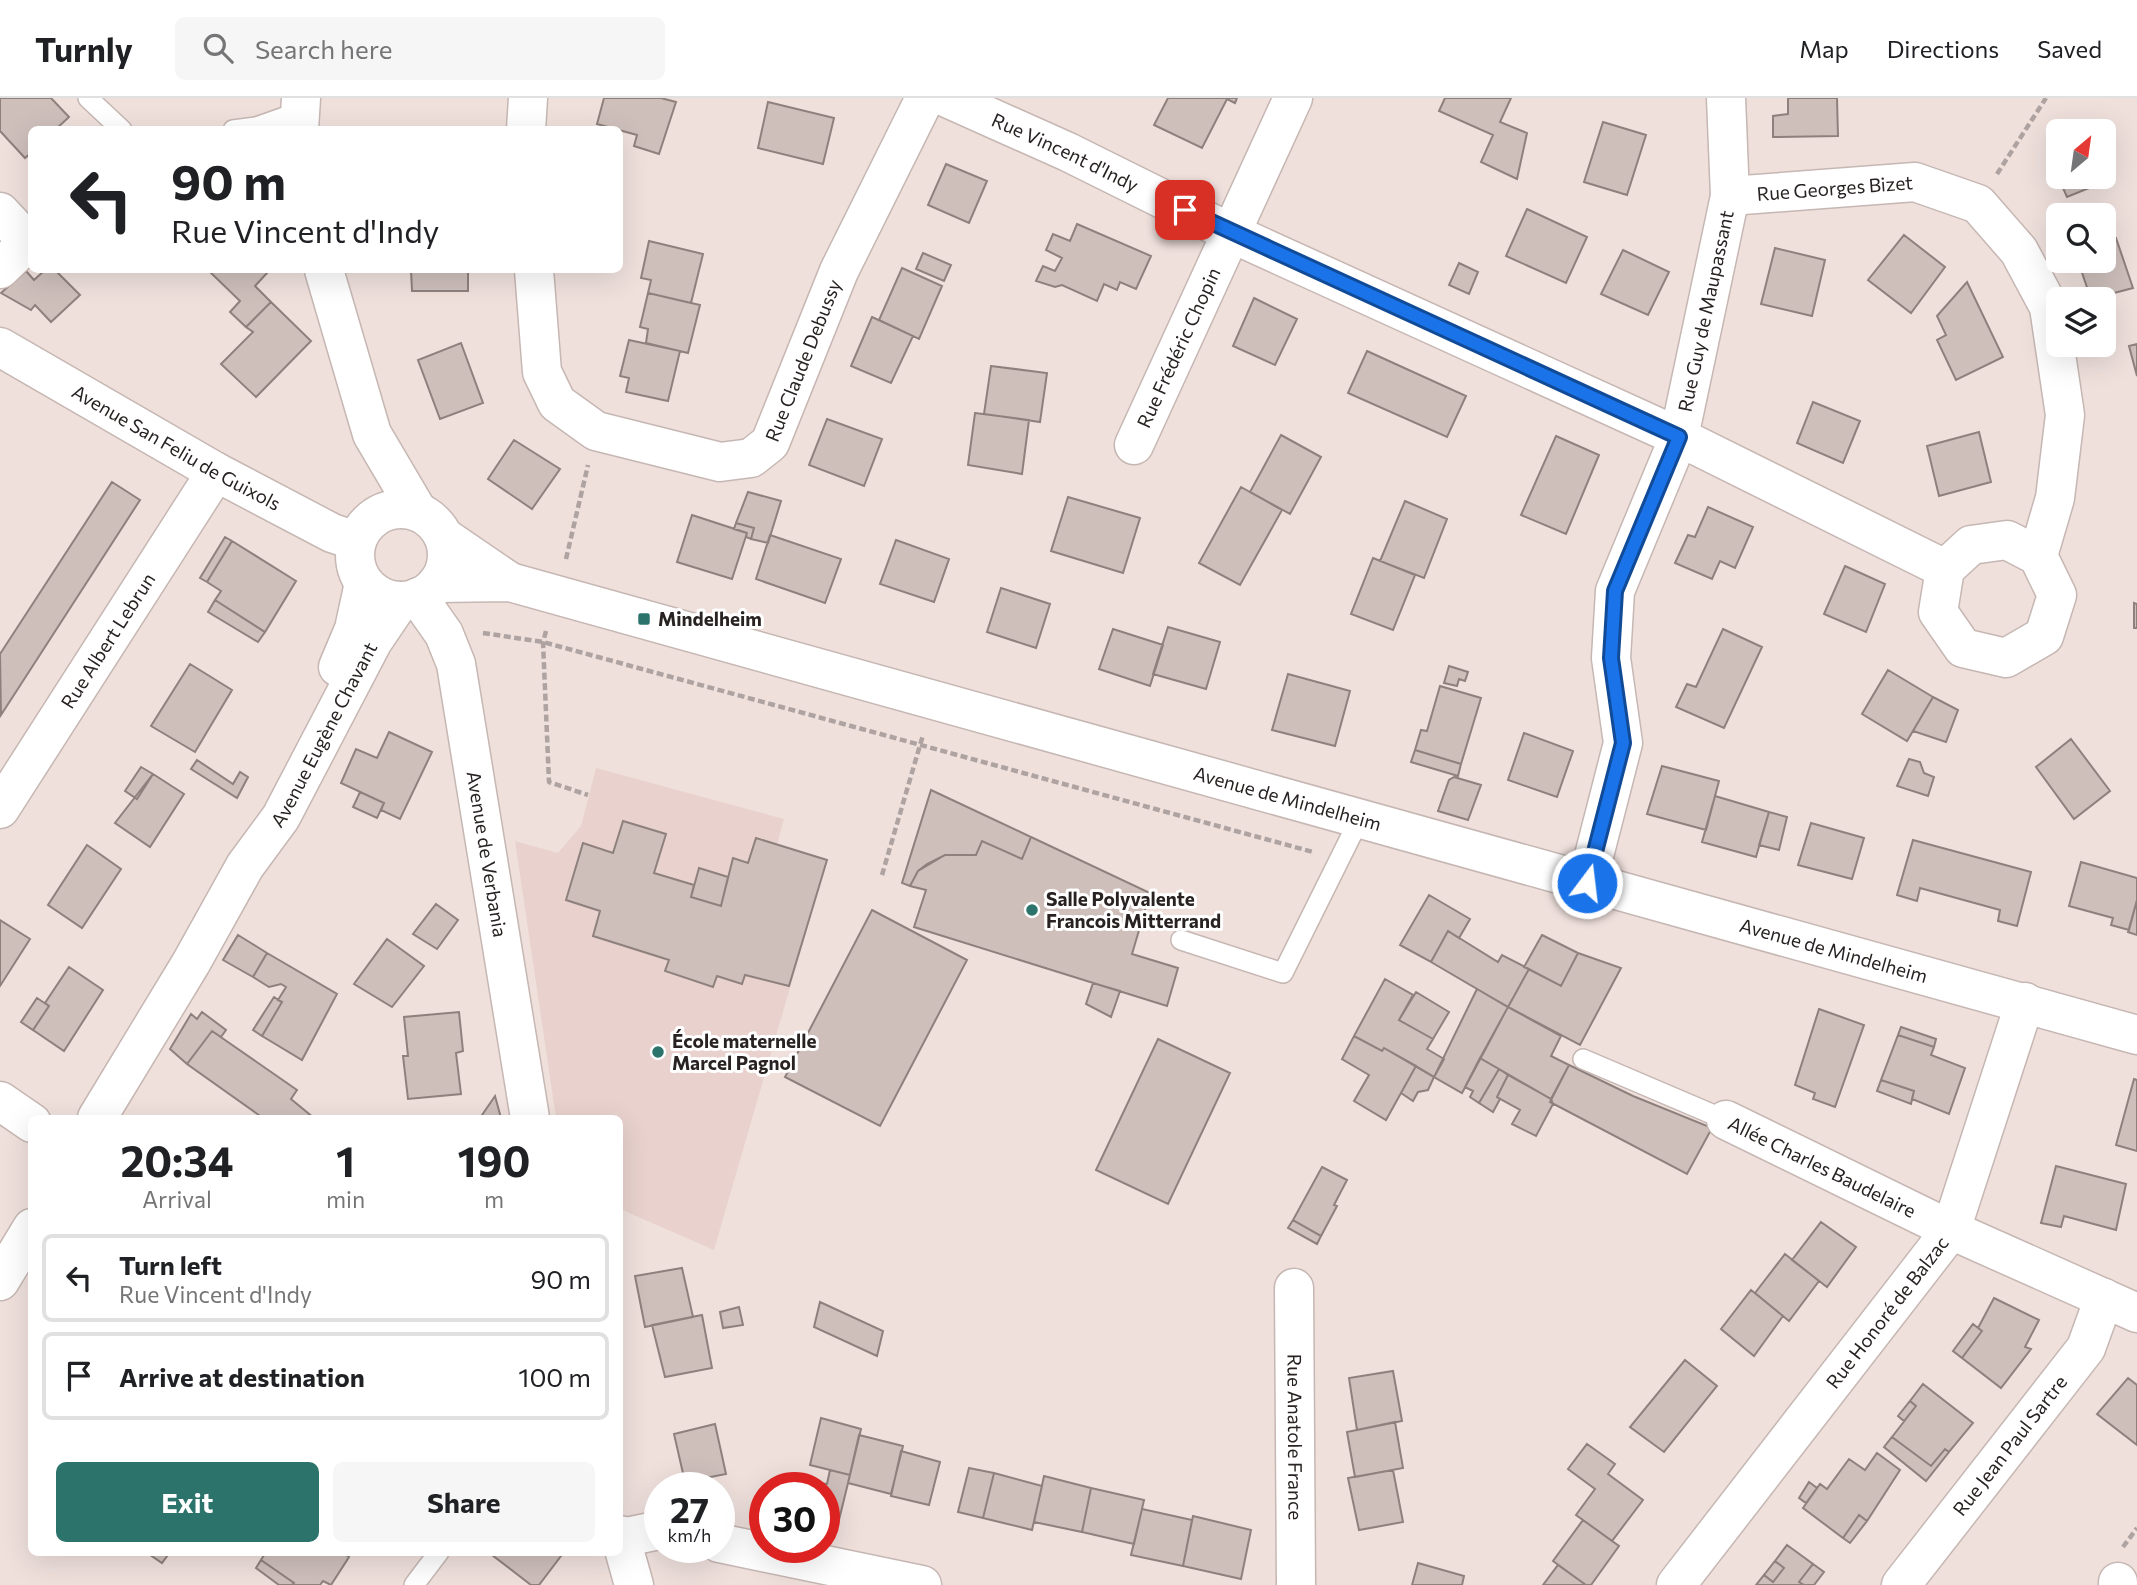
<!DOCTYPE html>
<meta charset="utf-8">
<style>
:root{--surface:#fff;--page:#f6f6f6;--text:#202124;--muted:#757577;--line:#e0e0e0;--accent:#2c736b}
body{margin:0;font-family:Commissioner,sans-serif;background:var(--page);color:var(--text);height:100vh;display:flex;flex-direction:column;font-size:26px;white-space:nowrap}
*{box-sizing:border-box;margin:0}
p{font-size:23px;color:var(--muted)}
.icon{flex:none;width:38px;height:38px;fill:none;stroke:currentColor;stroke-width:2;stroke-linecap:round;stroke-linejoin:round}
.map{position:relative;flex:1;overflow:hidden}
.side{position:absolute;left:28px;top:1017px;width:595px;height:441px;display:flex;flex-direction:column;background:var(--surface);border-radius:10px;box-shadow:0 7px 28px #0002}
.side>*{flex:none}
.guide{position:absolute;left:28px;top:28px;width:595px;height:147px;border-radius:10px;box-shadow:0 7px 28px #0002;background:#fff;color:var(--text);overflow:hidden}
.needle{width:46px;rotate:29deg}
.controls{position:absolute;left:2046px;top:21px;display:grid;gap:14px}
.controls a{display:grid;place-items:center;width:70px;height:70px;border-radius:10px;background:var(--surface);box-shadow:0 7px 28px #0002;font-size:35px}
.speed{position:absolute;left:644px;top:1374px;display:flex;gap:14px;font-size:35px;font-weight:700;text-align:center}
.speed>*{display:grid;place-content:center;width:91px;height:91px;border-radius:50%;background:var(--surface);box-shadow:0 7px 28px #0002;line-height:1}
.speed small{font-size:18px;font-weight:400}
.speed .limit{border:10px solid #d22;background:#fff;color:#111}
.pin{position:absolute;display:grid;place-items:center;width:60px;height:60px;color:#fff;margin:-30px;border-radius:14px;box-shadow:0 4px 10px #0006}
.me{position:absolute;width:77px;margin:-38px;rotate:15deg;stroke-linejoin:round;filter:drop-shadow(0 0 5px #0008)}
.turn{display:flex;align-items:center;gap:24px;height:147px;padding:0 28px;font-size:32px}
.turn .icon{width:91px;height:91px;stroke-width:2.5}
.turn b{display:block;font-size:49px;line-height:60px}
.eta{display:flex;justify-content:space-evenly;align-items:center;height:119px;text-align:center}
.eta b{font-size:42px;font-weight:700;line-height:49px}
.button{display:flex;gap:14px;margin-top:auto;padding:14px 28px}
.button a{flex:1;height:80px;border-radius:10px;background:var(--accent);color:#fff;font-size:28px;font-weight:700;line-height:80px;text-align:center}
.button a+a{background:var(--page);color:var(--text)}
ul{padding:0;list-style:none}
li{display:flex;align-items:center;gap:21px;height:88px;margin:0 14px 10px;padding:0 14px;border:4px solid var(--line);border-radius:10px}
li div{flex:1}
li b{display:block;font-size:26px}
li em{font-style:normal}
header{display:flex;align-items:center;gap:42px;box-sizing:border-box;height:98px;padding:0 35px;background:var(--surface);border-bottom:2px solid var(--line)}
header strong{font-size:33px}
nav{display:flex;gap:38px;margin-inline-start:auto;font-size:24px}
.search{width:490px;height:63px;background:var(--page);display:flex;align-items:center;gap:18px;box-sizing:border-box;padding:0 24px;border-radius:10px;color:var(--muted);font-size:26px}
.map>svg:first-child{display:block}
.built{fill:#e9d2cd}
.building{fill:#cebfbb;stroke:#8e817d;stroke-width:2}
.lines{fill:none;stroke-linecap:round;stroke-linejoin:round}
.service-casing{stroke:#c6b7b3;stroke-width:22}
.minor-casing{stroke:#c6b7b3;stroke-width:41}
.tertiary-casing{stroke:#c6b7b3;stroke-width:41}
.path{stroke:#aea3a0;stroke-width:4.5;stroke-dasharray:7 3.5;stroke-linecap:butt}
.service{stroke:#fff;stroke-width:19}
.minor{stroke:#fff;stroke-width:38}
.tertiary{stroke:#fff;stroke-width:38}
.route-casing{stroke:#114b97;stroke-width:18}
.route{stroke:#1a73e8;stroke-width:12}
.poi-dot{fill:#2c736b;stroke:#fff;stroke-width:2.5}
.labels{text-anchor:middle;stroke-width:6;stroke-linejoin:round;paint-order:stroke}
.street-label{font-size:19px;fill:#282322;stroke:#fff}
.poi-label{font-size:19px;font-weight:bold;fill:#282322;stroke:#fff;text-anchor:start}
</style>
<header>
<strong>Turnly</strong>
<div class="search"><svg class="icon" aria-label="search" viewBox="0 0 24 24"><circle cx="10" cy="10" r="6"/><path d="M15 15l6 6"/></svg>Search here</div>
<nav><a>Map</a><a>Directions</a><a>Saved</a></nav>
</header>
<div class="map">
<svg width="2137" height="1487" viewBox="0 0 2137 1487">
<rect width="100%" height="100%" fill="#efe0dc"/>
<!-- built -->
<path class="built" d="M596 670 784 721 777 747 827 762 714 1152 620 1111V1020H556L515 743 558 755 581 728Z"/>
<!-- building -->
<path class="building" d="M0 0H51L69 19 55 32H32V54L25 60 0 33Z
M604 0H661L676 4 659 56 634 48 637 37 597 26Z
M1168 0H1237L1235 5 1227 1 1202 50 1154 27Z
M1445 0H1511L1500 24 1527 35 1517 81 1481 64 1493 37 1439 13Z
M1788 0H1837L1838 38 1773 39V18L1788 16Z
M768 4 834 20 823 66 758 50Z
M1603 24 1646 37 1627 97 1584 84Z
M2058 51V79H2104V68L2109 82 2067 99 2048 56Z
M946 66 987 83 969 125 928 107Z
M1527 111 1587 139 1566 185 1506 158Z
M1077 126 1151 158 1136 191 1120 184 1117 192 1104 186 1097 203 1062 187 1055 189 1036 183 1043 168 1055 173 1062 160 1046 152 1053 136 1070 143Z
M1904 137 1945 169 1911 215 1868 182Z
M2116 140 2133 190 2091 201 2078 163H2104V145Z
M649 143 703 156 691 205 648 195 651 182 641 180Z
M1775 150 1825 162 1812 218 1761 206Z
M1623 152 1669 174 1648 217 1601 196Z
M923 155 951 167 944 183 916 171Z
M1459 165 1478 174 1469 196 1449 187Z
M902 170 942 188 919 241 879 222Z
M45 172H55L80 197 51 224 35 207 31 212 1 195 26 173 34 182Z
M208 172H266L268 174 255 188 271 204 246 229 230 214 240 203Z
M411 172H468V193H412Z
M1967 184 2003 259 1956 282 1937 242 1946 237 1937 218Z
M648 195 700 207 688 255 646 245 648 231 640 229Z
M1254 200 1297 221 1275 267 1233 248Z
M271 204 311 243 256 299 221 266 253 234 246 229Z
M872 219 913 238 891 285 851 268Z
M629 242 680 253 668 303 626 294 629 280 620 278Z
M461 245 483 305 440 321 418 262Z
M2137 246V278L2129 248Z
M1367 253 1466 298 1447 339 1348 295Z
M991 268 1047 275 1040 324 984 316Z
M1813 304 1860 323 1843 365 1797 345Z
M975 315 1029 322 1022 376 968 367Z
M827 321 882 341 864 388 809 367Z
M1979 334 1991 384 1939 398 1927 348Z
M1281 337 1321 359 1290 416 1250 394Z
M1556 338 1599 357 1566 436 1521 417Z
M514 342 560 371 532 411 488 381Z
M112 384 140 402 1 617 0 556Z
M1241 389 1282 412 1240 487 1199 465Z
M748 394 781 403 768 445 751 441 754 430 736 425Z
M1068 399 1140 420 1123 475 1051 453Z
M1405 403 1447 421 1424 480 1380 463Z
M1708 409 1753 429 1735 470 1720 463 1712 481 1675 465 1688 437 1695 439Z
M692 417 747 435 732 481 677 464Z
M736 425 754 430 751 441 746 439 747 435 734 431Z
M770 437 841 461 825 505 756 481Z
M225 439 232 443 207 484 200 480Z
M896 442 949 461 934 504 880 486Z
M232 443 296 483 265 534 215 502 221 493 207 484Z
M1373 460 1415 477 1393 532 1351 516Z
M1845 468 1885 486 1866 534 1824 516Z
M1001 490 1050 506 1036 550 987 534Z
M215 502 265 534 258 544 208 514Z
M2134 505 2137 506V530H2134Z
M1168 529 1220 544 1206 591 1153 576Z
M1113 531 1163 547 1150 588 1099 571Z
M1723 531 1762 549 1724 630 1676 609 1687 586 1696 589Z
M190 566 232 592 195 654 151 628Z
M1449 568 1468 574 1465 583 1459 581 1457 588 1444 585Z
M1888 572 1933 599 1907 643 1862 616Z
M1288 576 1350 593 1335 648 1272 632Z
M1440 588 1481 600 1461 666 1415 652 1421 632 1427 633Z
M1933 599 1958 612 1946 644 1913 633Z
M389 634 432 654 400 721 381 712 384 705 341 685 356 651 377 660Z
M1524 635 1573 653 1557 699 1508 682Z
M2071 641 2110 693 2074 721 2036 669Z
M1415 652 1461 666 1458 678 1411 664Z
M1909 661 1920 664 1924 675 1934 679 1928 698 1897 688Z
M197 662 233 686 240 674 248 679 237 700 191 671Z
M1662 668 1719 683 1706 732 1647 716Z
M141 669 153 676 137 701 125 693Z
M153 676 184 696 150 749 115 725Z
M1454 679 1481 687 1468 722 1438 713 1449 682Z
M931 692 1031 739 1022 761 982 743 976 757H945L918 773 910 788 902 785Z
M360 694 384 705 377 720 353 709Z
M1715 698 1769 714 1756 759 1702 744Z
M1769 714 1787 719 1779 752 1759 747Z
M623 723 666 736 654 775 694 787 691 799 721 808 733 760 748 765 756 740 827 762 789 888 745 877 742 886 717 878 713 889 665 873 669 862 593 838 600 813 566 802 583 745 613 755Z
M1811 725 1864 740 1852 781 1798 767Z
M1031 739 1150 795 1132 856 1178 870 1167 908 914 829 926 792 910 788 918 773 927 766 945 757H976L982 743 1022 761Z
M1913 742 2031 774 2017 828 1998 823 2000 812 1920 790 1917 803 1897 797Z
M87 747 121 771 82 830 48 807Z
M2081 764 2137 780V802L2129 832 2111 827 2113 820 2069 808Z
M699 770 728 779 721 808 691 799Z
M1429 797 1470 821 1459 840 1448 833 1431 864 1400 847Z
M2137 802V837L2128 834Z
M436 806 458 822 437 851 413 836Z
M872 812 967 862 880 1028 785 979Z
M0 822 30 841 0 888Z
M1448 833 1498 864 1502 857 1529 871 1508 909 1431 864Z
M238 837 267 855 253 879 223 862Z
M1542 837 1578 855 1561 888 1524 869Z
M387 841 424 868 392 909 354 886Z
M267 855 337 896 302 962 262 938 282 904 278 902 286 889 281 886 269 889 253 879Z
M1578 855 1621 870 1580 947 1508 909 1529 871 1561 888Z
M69 869 103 892 64 953 33 932 49 908 45 905Z
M1385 881 1413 897 1399 922 1433 941 1427 951 1444 961 1434 979 1384 950 1382 953 1354 938Z
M1093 885 1120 893 1111 919 1086 906Z
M1477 891 1508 909 1462 995 1434 979Z
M1416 894 1449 914 1433 941 1399 922Z
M274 899 282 904 262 938 253 932Z
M37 900 49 908 33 932 21 924Z
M1508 909 1561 938 1551 958 1569 967 1551 1001 1480 960Z
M1819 911 1864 927 1835 1009 1813 1001 1815 995 1795 987Z
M202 914 226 932 221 939 212 933 187 966 170 951 191 916 197 921Z
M459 914 463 953 456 955 461 996 408 1001 403 958H408L404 919Z
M1901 929 1936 941 1934 949 1898 937Z
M212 933 297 992 291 1001 314 1020H263L187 966Z
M1898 937 1934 949 1931 957 1965 970 1949 1016 1912 1001 1914 993 1881 982Z
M1354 938 1382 953 1384 950 1416 968 1386 1022 1354 1003 1369 977 1342 961Z
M1158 941 1230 975 1168 1106 1096 1072Z
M1480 960 1499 971 1479 1005 1470 999 1473 993 1465 989Z
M1569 967 1633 998 1712 1030 1687 1076 1550 1004Z
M1416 968 1434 979 1428 992 1418 994 1413 1003 1401 995Z
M1499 971 1508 977 1497 999 1500 1001 1493 1014 1479 1005Z
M1508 977 1551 1001 1553 1006 1536 1038 1512 1026 1520 1012 1497 999Z
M2134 981 2137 982V1053L2116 1047Z
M1881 982 1914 993 1911 1006 1877 993Z
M495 998 501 1020H480Z
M2056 1068 2126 1086 2116 1132 2064 1118 2061 1129 2041 1125Z
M1322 1069 1347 1082 1334 1107 1337 1108 1321 1138 1293 1122Z
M1293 1122 1321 1138 1317 1146 1288 1130Z
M1821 1124 1856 1149 1827 1189 1792 1162Z
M1785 1156 1819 1183 1789 1223 1755 1195Z
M682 1170 693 1219 645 1229 635 1178Z
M1751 1192 1783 1218 1754 1258 1721 1231Z
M1994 1200 2039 1222 2025 1249 2031 1251 2001 1290 1962 1260 1982 1233 1978 1230Z
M820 1204 883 1233 877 1258 814 1229Z
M739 1209 743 1227 723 1230 720 1214Z
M702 1217 712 1270 665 1279 652 1227Z
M1973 1226 1982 1233 1962 1260 1953 1253Z
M1685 1262 1717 1288 1664 1354 1630 1329Z
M1393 1273 1402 1323 1357 1332 1349 1280Z
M2128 1280 2137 1287V1347L2097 1316Z
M1923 1286 1973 1325 1949 1354 1945 1351 1931 1368 1892 1339 1916 1308 1910 1303Z
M1910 1303 1916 1308 1904 1323 1898 1318Z
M821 1320 861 1331 850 1377 810 1367Z
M1395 1324 1403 1370 1355 1379 1347 1334Z
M715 1326 726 1376 685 1384 674 1336Z
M859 1337 903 1348 891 1396 848 1385Z
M1892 1339 1931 1368 1945 1351 1949 1354 1926 1383 1884 1349Z
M1587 1346 1615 1366 1608 1376 1643 1402 1612 1443 1576 1417 1595 1391 1568 1371Z
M901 1353 940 1364 929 1407 891 1398Z
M1877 1355 1900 1372 1867 1423 1859 1417 1843 1440 1803 1410 1820 1386 1827 1391 1849 1361 1865 1372Z
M969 1370 994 1375 983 1420 958 1414Z
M830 1372 850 1377 837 1430 824 1427V1390H818L819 1385 827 1386Z
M1393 1372 1403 1424 1359 1432 1348 1380Z
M994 1375 1042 1388 1032 1432 983 1420Z
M1044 1378 1091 1390 1082 1434 1034 1424Z
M1809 1384 1817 1390 1806 1405 1799 1400Z
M1091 1390 1144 1402 1134 1446 1082 1434Z
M1142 1411 1192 1422 1183 1468 1131 1457Z
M1859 1417 1867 1423 1850 1445 1843 1440Z
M1193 1418 1251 1432 1241 1481 1183 1468Z
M1583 1422 1619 1448 1591 1487H1586L1553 1463Z
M1787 1447 1813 1466 1799 1484 1804 1487H1756L1764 1477 1773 1484 1784 1470 1775 1463Z
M146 1454H170L162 1465Z
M266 1454H341L349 1459 331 1487 323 1483 320 1487H292L294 1485 261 1462Z
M494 1454H564L539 1487H531L492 1457Z
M261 1462 294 1485 292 1487H279L256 1470Z
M1775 1463 1784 1470 1773 1484 1764 1477Z
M1418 1465 1464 1478 1462 1487H1412Z
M1813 1466 1824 1474 1814 1487H1804L1799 1484Z
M1558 1467 1586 1487H1543Z"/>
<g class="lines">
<!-- service casing -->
<g class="service-casing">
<path id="service" d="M88 0 122 32
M233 32 256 29 299 14
M1181 842 1283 875 1360 720
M1583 961 1726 1022
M414 1487 439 1454"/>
</g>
<!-- minor casing -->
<g class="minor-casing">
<g id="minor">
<path id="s1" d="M947 0 1068 54 1231 135 1679 339 1945 471"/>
<path d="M526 32 528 0"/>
<path id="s2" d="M1730 98 1915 84 1978 106 2019 153 2049 209 2065 317 2055 400 2038 458 2057 497 2044 538 2006 560 1963 550 1938 514 1945 471 1971 447 2007 442 2038 458"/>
<path d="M0 114 28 144 0 171"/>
<path id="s3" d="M534 172 542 274 557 305 596 333 720 364 751 360 770 345 839 173 925 0"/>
<path id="s4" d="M0 249 216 374 332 435 356 443"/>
<path id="s5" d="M1134 347 1293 0"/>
<path d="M444 439 510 484"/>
<path id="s6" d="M437 485 510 484 2137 937"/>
<path id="s7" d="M418 499 444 536 456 566 530 1020"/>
<path id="s8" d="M0 711 216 374"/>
<path id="s9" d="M1587 785 1623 645 1611 560 1615 493 1679 339 1730 98 1726 0"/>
<path d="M0 1003 32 1025"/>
<path id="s10" d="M1726 1022 1951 1132 2137 1215"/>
<path id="s11" d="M1294 1190 1296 1487"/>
<path d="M620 1437 634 1487"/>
<path d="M621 1440 660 1432"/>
<path d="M719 1445 922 1487"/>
<path id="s12" d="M1676 1487 1951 1132 2025 904"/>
<path id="s13" d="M1901 1487 2086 1250 2104 1200"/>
<path d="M2118 1487V1484"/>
</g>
</g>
<!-- tertiary casing -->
<g class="tertiary-casing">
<g id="tertiary">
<path d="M299 32 301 0"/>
<path d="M324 172 372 336 418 414"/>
<circle cx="401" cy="457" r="46"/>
<path d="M338 569 354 531 364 485"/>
<path id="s14" d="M97 1020 191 865 245 768 281 719 373 543 400 503"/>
<path d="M0 1183 32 1130"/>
</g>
</g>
<!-- path -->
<path class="path" d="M1997 76 2046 0
M566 461 588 367
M546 533 543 544 549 684 588 697
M483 535 543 544 1313 754
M882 777 923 637
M2123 1449 2137 1430"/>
<!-- service -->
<use href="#service" class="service"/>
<!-- minor -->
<use href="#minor" class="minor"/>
<!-- tertiary -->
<use href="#tertiary" class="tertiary"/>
</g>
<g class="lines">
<!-- route casing -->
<g class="route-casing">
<path id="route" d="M1185 112 1679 339 1615 493 1611 560 1623 645 1587 785"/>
</g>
<!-- route -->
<use href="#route" class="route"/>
</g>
<!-- markers -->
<g class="poi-dot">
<rect x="637" y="514" width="14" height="14" rx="3.5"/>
<circle cx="1032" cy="812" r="7"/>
<circle cx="658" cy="954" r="7"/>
</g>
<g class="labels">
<!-- street labels -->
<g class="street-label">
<text dy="7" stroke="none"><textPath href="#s1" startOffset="130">Rue Vincent d'Indy</textPath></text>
<text dy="7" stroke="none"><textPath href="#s2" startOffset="105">Rue Georges Bizet</textPath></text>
<text dy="7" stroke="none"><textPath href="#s9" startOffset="593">Rue Guy de Maupassant</textPath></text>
<text dy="7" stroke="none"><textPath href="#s5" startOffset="107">Rue Frédéric Chopin</textPath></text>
<text dy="7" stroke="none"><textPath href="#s3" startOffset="457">Rue Claude Debussy</textPath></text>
<text dy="7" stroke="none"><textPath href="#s4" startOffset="203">Avenue San Feliu de Guixols</textPath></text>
<text dy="7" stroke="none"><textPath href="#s8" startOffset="200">Rue Albert Lebrun</textPath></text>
<text dy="7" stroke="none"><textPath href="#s14" startOffset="446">Avenue Eugène Chavant</textPath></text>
<text dy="7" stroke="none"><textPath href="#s6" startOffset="880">Avenue de Mindelheim</textPath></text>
<text dy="7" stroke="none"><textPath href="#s7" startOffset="270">Avenue de Verbania</textPath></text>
<text dy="7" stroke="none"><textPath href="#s6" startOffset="1447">Avenue de Mindelheim</textPath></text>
<text dy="7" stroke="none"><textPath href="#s10" startOffset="107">Allée Charles Baudelaire</textPath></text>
<text dy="7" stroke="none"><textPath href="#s12" startOffset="345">Rue Honoré de Balzac</textPath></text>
<text dy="7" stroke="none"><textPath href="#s11" startOffset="149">Rue Anatole France</textPath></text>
<text dy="7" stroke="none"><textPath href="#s13" startOffset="177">Rue Jean Paul Sartre</textPath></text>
</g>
<!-- poi labels -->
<g class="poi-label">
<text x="658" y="528">Mindelheim</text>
<text x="1046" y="808">Salle Polyvalente<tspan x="1046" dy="22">Francois Mitterrand</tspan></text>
<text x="672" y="950">École maternelle<tspan x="672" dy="22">Marcel Pagnol</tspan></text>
</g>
</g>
</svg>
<div class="controls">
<a><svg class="needle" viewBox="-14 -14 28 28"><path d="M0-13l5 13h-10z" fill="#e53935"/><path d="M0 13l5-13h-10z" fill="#757577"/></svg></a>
<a><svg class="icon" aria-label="search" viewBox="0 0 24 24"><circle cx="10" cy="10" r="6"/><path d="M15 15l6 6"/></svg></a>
<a><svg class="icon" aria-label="layers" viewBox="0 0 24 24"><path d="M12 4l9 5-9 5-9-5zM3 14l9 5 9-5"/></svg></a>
</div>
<div class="speed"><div>27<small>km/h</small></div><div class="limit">30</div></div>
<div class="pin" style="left:1185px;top:112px;background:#d93025"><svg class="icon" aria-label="arrive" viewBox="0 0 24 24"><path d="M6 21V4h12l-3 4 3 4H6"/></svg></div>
<svg class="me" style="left:1587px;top:785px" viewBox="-20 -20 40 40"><circle r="17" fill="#1a73e8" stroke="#fff" stroke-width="3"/><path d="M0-11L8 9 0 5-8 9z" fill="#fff"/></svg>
<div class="guide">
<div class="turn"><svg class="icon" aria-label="left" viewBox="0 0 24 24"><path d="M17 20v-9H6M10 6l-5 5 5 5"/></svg><div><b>90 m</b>Rue Vincent d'Indy</div></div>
</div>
<section class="side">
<div class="eta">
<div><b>20:34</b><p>Arrival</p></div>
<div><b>1</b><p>min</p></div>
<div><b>190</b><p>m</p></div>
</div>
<ul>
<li><svg class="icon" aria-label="left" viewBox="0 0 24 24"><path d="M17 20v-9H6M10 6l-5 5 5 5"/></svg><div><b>Turn left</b><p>Rue Vincent d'Indy</p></div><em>90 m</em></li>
<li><svg class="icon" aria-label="arrive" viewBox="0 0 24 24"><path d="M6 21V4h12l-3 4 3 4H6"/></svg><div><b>Arrive at destination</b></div><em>100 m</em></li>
</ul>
<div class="button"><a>Exit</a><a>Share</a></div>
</section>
</div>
